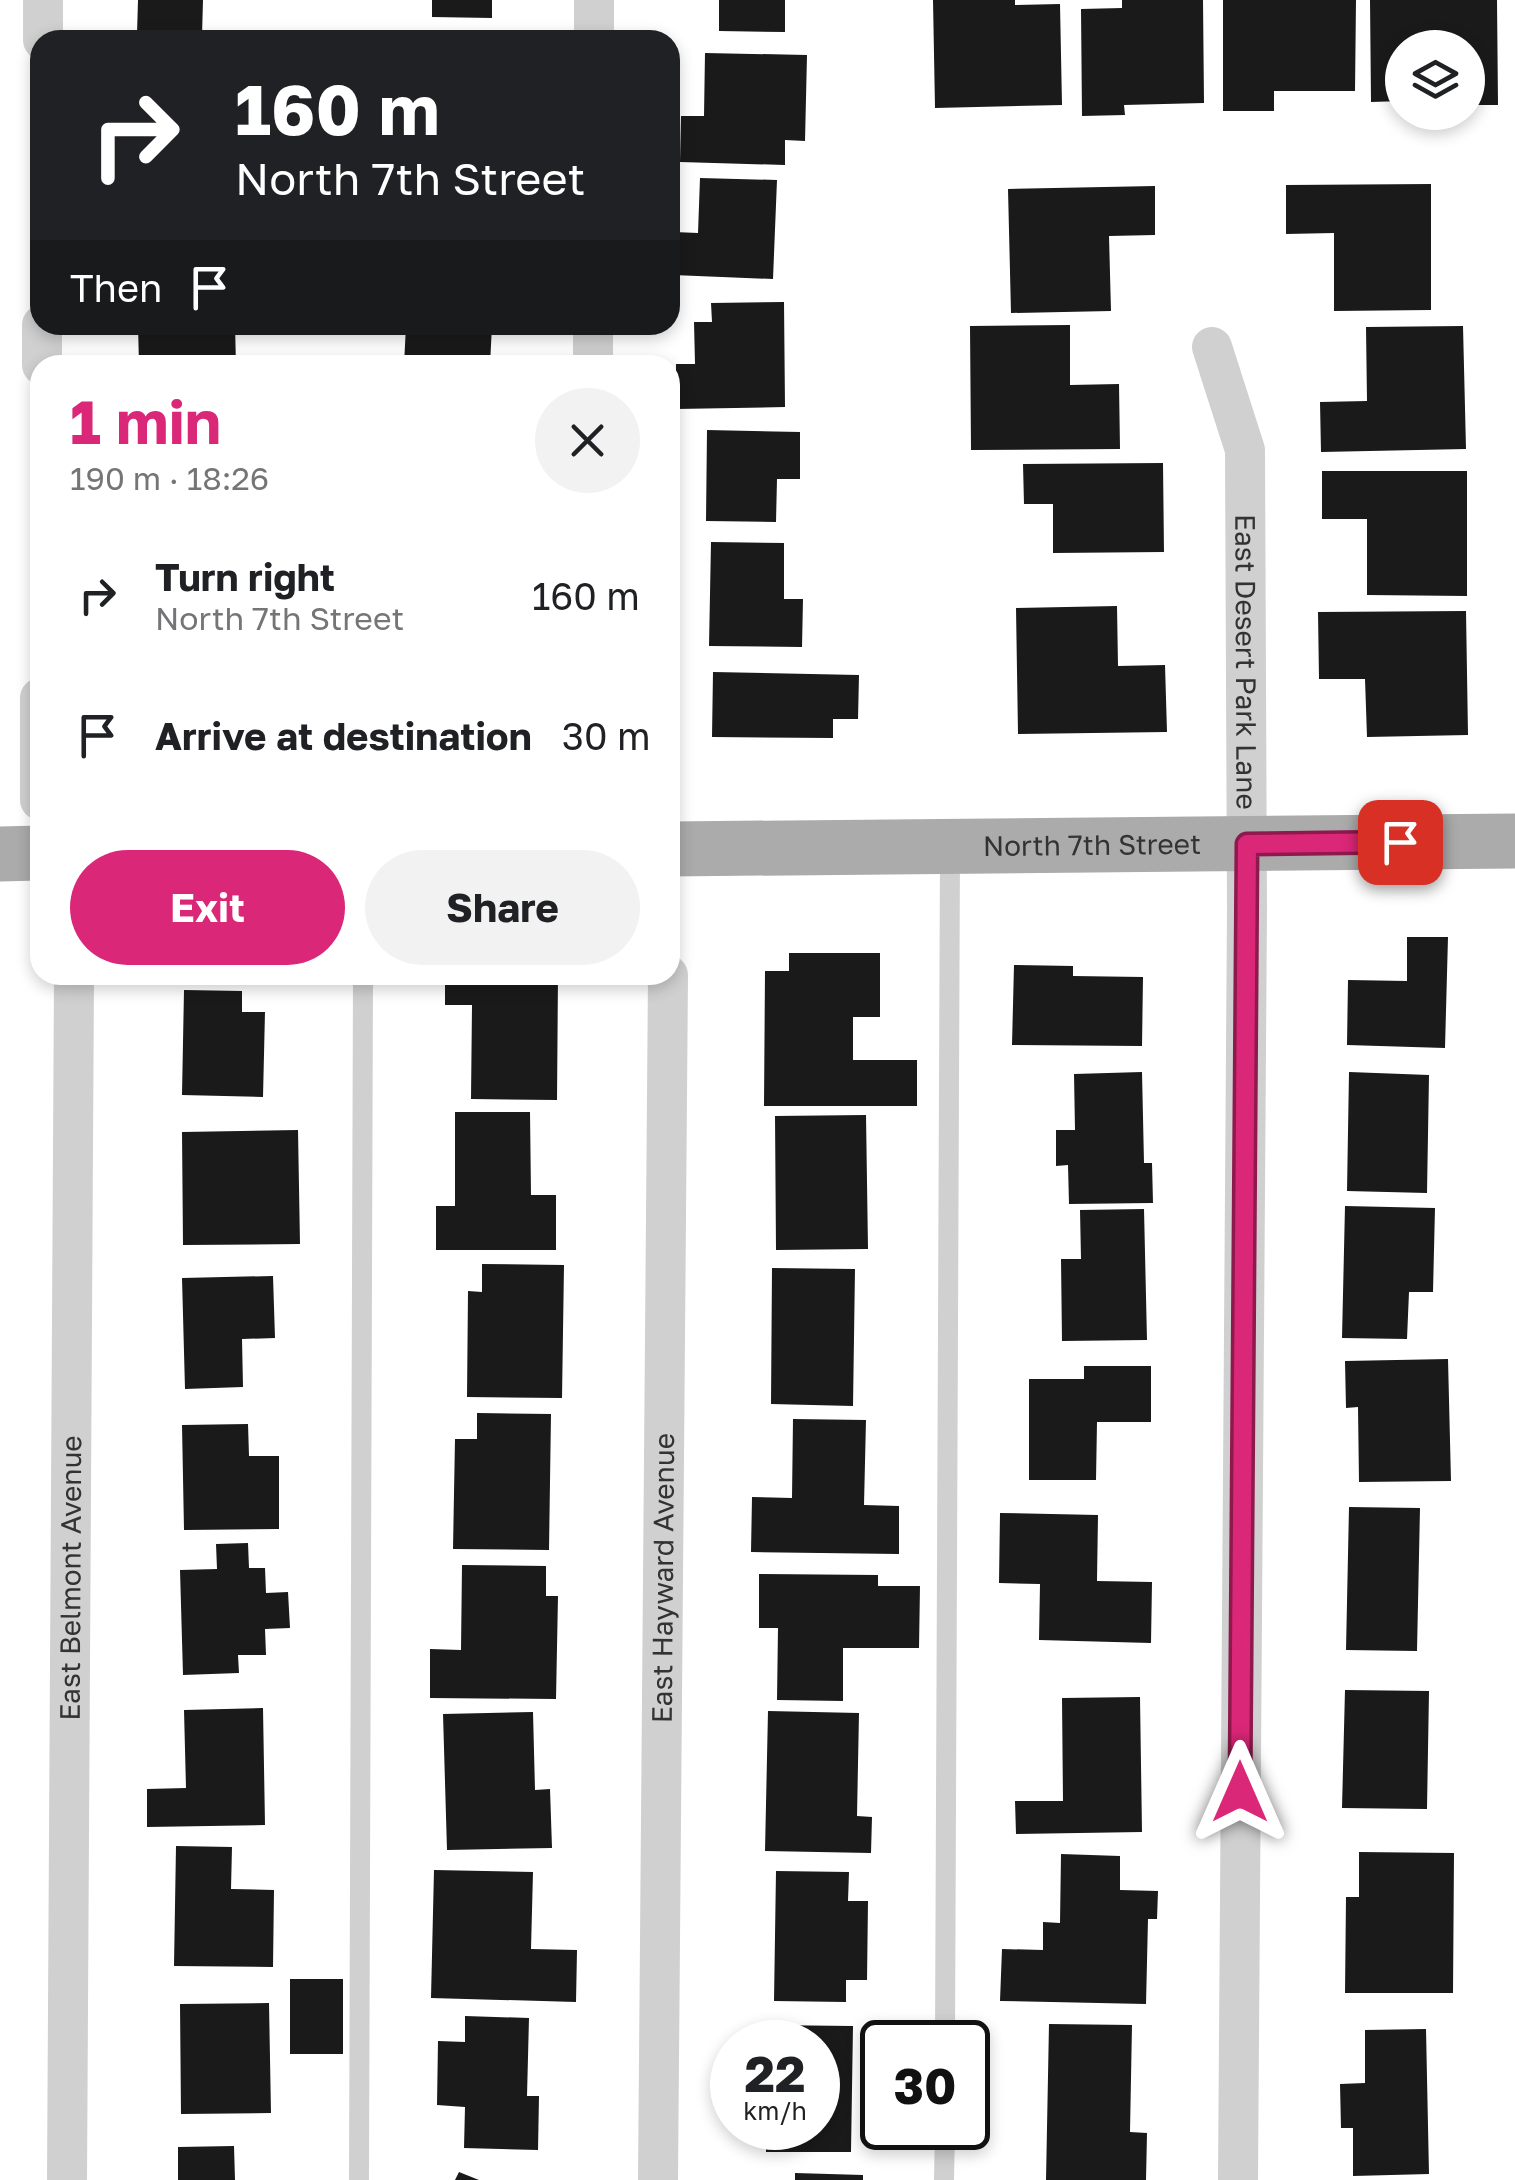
<!DOCTYPE html>
<meta charset="utf-8">
<style>
:root{--surface:#fff;--page:#f2f2f2;--text:#202124;--muted:#757577;--accent:#db2777}
body{margin:0;font-family:"Golos Text",sans-serif;background:var(--page);color:var(--text);height:100vh;display:flex;flex-direction:column;font-size:38px;white-space:nowrap}
*{box-sizing:border-box;margin:0}
p{font-size:32px;color:var(--muted)}
.icon{flex:none;width:55px;height:55px;fill:none;stroke:currentColor;stroke-width:2;stroke-linecap:round;stroke-linejoin:round}
.map{position:relative;flex:1;overflow:hidden}
.side{position:absolute;left:30px;top:355px;width:650px;height:630px;display:flex;flex-direction:column;background:var(--surface);border-radius:30px;box-shadow:0 5px 15px #0003}
.side>*{flex:none}
.guide{position:absolute;left:30px;top:30px;width:650px;height:305px;border-radius:30px;box-shadow:0 5px 15px #0003;background:#202124;color:#fff;overflow:hidden}
.buttons{position:absolute;left:1385px;top:30px;display:grid;gap:20px}
.buttons a{display:grid;place-items:center;width:100px;height:100px;border-radius:50%;background:var(--surface);box-shadow:0 5px 15px #0003;font-size:50px}
.speed{position:absolute;left:710px;top:2020px;display:flex;gap:20px;font-size:50px;font-weight:700;text-align:center}
.speed>*{display:grid;place-content:center;width:130px;height:130px;border-radius:50%;background:var(--surface);box-shadow:0 5px 15px #0003;line-height:1}
.speed small{font-size:25px;font-weight:400}
.speed .limit{border:5px solid #111;border-radius:15px;background:#fff;color:#111}
.pin{position:absolute;display:grid;place-items:center;width:85px;height:85px;color:#fff;margin:-42px;border-radius:20px;box-shadow:0 5px 15px #0006}
.me{position:absolute;width:110px;margin:-55px;rotate:0deg;stroke-linejoin:round;filter:drop-shadow(0 0 8px #0008)}
.turn{display:flex;align-items:center;gap:35px;height:210px;padding:0 40px;font-size:45px}
.turn .icon{width:130px;height:130px;stroke-width:2.5}
.turn b{display:block;font-size:70px;line-height:85px}
.then{display:flex;align-items:center;height:95px;padding:0 40px;background:#0003;gap:20px;font-size:38px}
.round{display:grid;place-items:center;flex:none;width:105px;height:105px;border-radius:52px;background:var(--page)}
.overview{display:flex;align-items:center;justify-content:space-between;height:170px;padding:0 40px}
h1{font-size:60px;font-weight:700;line-height:75px;color:var(--accent)}
.cta{display:flex;gap:20px;margin-top:auto;padding:20px 40px}
.cta a{flex:1;height:115px;border-radius:60px;background:var(--accent);color:#fff;font-size:40px;font-weight:700;line-height:115px;text-align:center}
.cta a+a{background:var(--page);color:var(--text)}
ul{padding:0;list-style:none}
li{display:flex;align-items:center;gap:30px;height:140px;padding:0 40px}
li div{flex:1}
li b{display:block;font-size:38px}
li em{font-style:normal}
.map>svg:first-child{display:block}
.building{fill:#1a1a1a}
.lines{fill:none;stroke-linecap:round;stroke-linejoin:round}
.lane{stroke:#d0d0d0;stroke-width:20}
.street{stroke:#d0d0d0;stroke-width:40}
.primary{stroke:#ababab;stroke-width:55}
.route-casing{stroke:#8e194d;stroke-width:25}
.route{stroke:#db2777;stroke-width:18}
.labels{text-anchor:middle;stroke-width:10;stroke-linejoin:round;paint-order:stroke}
.street-label{font-size:28px;fill:#333;stroke:#fff}
</style>
<div class="map">
<svg width="1515" height="2180" viewBox="0 0 1515 2180">
<rect width="100%" height="100%" fill="#fff"/>
<!-- building -->
<path class="building" d="M138 0H203L202 36 137 34Z
M432 0H492V18L432 17Z
M719 0H785V32L719 31Z
M933 0H1015V5L1060 4 1062 105 935 108Z
M1122 0H1203L1204 103 1124 105 1125 115 1082 116 1081 9 1122 8Z
M1223 0H1356L1355 91H1274V111H1223Z
M1370 0H1497L1498 105H1468V48H1402V101L1371 102Z
M705 53 807 55 805 141 785 140V165L680 162 681 116H704Z
M700 178 777 180 773 279 673 275 674 232 698 233Z
M1431 184V310L1334 311V233L1286 234V185Z
M1155 186V235L1109 236 1111 311 1011 313 1008 189Z
M784 302 785 407 676 409V364H695L694 322H712L711 303Z
M138 325H235L236 365H139Z
M406 325H492L490 365H404Z
M1070 325V385L1119 384 1120 449 971 450 970 326Z
M1463 326 1466 449 1321 452 1320 402 1367 401 1366 327Z
M707 430 800 432V479H777L776 522 706 521Z
M1163 463 1164 552 1053 553V504H1024L1023 464Z
M1322 471H1467V596L1367 595V519H1322Z
M711 542 784 543V599H803L802 647 709 646Z
M1117 606 1118 666 1165 665 1167 732 1018 734 1016 608Z
M1466 611 1468 735 1367 737 1365 679H1319L1318 612Z
M713 672 859 675 858 719H833V738L712 737Z
M1407 937H1448L1445 1048 1347 1045 1348 980 1407 981Z
M789 953H880V1017H853V1060H917V1106H764L765 971H789Z
M1014 965 1073 966V976L1143 977 1142 1046 1012 1045Z
M445 975H558L557 1100 471 1099 472 1005H445Z
M184 990 242 991V1012H265L263 1097 182 1095Z
M1142 1072 1144 1163H1152L1153 1203 1069 1204 1068 1165 1056 1166V1130H1075L1074 1074Z
M1349 1072 1429 1075 1427 1193 1347 1191Z
M455 1112H530L531 1195H556V1250H436V1206H455Z
M866 1115 868 1249 776 1250 775 1116Z
M298 1130 300 1244 183 1245 182 1132Z
M1345 1206 1435 1208 1433 1292H1409L1407 1339 1342 1338Z
M1144 1209 1147 1340 1062 1341 1061 1259H1081L1080 1210Z
M482 1264 564 1265 562 1398 467 1397 468 1291 482 1292Z
M772 1268 855 1269 853 1406 771 1404Z
M273 1276 275 1338 242 1339 243 1387 185 1389 182 1278Z
M1448 1359 1451 1481 1359 1482 1358 1407 1346 1408 1345 1361Z
M1084 1366H1151V1422H1097L1096 1480H1029V1379H1084Z
M477 1413 551 1414 549 1550 453 1549 455 1439H477Z
M793 1419 866 1420 864 1505 899 1506V1554L751 1552 752 1497 792 1498Z
M248 1424 249 1456H279V1529L184 1530 182 1425Z
M1349 1507 1420 1508 1417 1651 1346 1650Z
M1000 1513 1098 1515 1097 1581 1152 1582 1151 1643 1039 1640 1040 1584 999 1583Z
M248 1543 249 1568H265L266 1593 288 1592 290 1628 265 1629 266 1655H238L239 1673 183 1675 180 1570 217 1569 216 1544Z
M462 1565 546 1566V1596H558L556 1699 430 1698V1649L461 1650Z
M759 1574 878 1575V1586H920L919 1648H843V1701L777 1700 778 1628H759Z
M1345 1690 1429 1691 1427 1809 1342 1808Z
M1140 1697 1142 1832 1016 1834 1015 1801H1063L1062 1698Z
M263 1708 265 1825 147 1827V1789L186 1788 184 1710Z
M768 1711 859 1713 857 1816 872 1817 871 1853 765 1851Z
M533 1712 535 1790 550 1789 552 1848 447 1850 443 1714Z
M176 1846 232 1847 231 1889 274 1890 273 1967 174 1966Z
M1359 1852 1454 1853 1453 1993H1345L1346 1897H1359Z
M1061 1854 1120 1856V1890L1158 1891 1157 1919H1148L1146 2004 1000 2001 1002 1949 1043 1950V1922L1060 1923Z
M434 1870 533 1872 531 1949 577 1950 576 2002 431 1998Z
M776 1871 849 1872 848 1901H868L867 1980H846V2002L774 2001Z
M290 1979H343V2054H290Z
M269 2003 271 2113 181 2114 180 2004Z
M465 2016 529 2018 527 2096H539L538 2150 464 2148 465 2107 437 2105 438 2041 465 2042Z
M1049 2024 1132 2025 1130 2132 1147 2133 1146 2180H1046Z
M767 2025 853 2026 851 2152H766V2128H818V2042H767Z
M1426 2029 1429 2174 1353 2176V2128H1341L1340 2084 1365 2083V2030Z
M234 2146 235 2180H178V2147Z
M459 2172 479 2180H455Z
M795 2173 863 2175V2180H795Z"/>
<g class="lines">
<!-- lane -->
<path class="lane" d="M945 2042 950 848
M359 2180 363 975
M944 2180 945 2128"/>
<!-- street -->
<g class="street">
<path d="M43 40V0"/>
<path d="M594 40V0"/>
<path id="s1" d="M1212 347 1245 450 1247 908 1238 2180"/>
<path d="M42 365V325"/>
<path d="M593 365V325"/>
<path d="M40 698V800"/>
<path id="s2" d="M67 2180 74 975"/>
<path id="s3" d="M658 2180 668 975"/>
</g>
<!-- primary -->
<g class="primary">
<path id="s4" d="M670 849 1515 841"/>
<path d="M0 854 40 853"/>
</g>
</g>
<g class="lines">
<!-- route casing -->
<g class="route-casing">
<path id="route" d="M1240 1792 1247 844 1400 842"/>
</g>
<!-- route -->
<use href="#route" class="route"/>
</g>
<g class="labels">
<!-- street labels -->
<g class="street-label">
<text dy="10" stroke="none"><textPath href="#s1" startOffset="320">East Desert Park Lane</textPath></text>
<text dy="10" stroke="none"><textPath href="#s4" startOffset="422">North 7th Street</textPath></text>
<text dy="10" stroke="none"><textPath href="#s2" startOffset="602">East Belmont Avenue</textPath></text>
<text dy="10" stroke="none"><textPath href="#s3" startOffset="602">East Hayward Avenue</textPath></text>
</g>
</g>
</svg>
<div class="buttons">
<a><svg class="icon" aria-label="layers" viewBox="0 0 24 24"><path d="M12 4l9 5-9 5-9-5zM3 14l9 5 9-5"/></svg></a>
</div>
<div class="speed"><div>22<small>km/h</small></div><div class="limit">30</div></div>
<div class="pin" style="left:1400px;top:842px;background:#d93025"><svg class="icon" aria-label="arrive" viewBox="0 0 24 24"><path d="M6 21V4h12l-3 4 3 4H6"/></svg></div>
<svg class="me" style="left:1240px;top:1792px" viewBox="-20 -20 40 40"><path d="M0-17L14 15 0 8-14 15z" fill="#db2777" stroke="#fff" stroke-width="4"/></svg>
<div class="guide">
<div class="turn"><svg class="icon" aria-label="right" viewBox="0 0 24 24"><path d="M7 20v-9h11M14 6l5 5-5 5"/></svg><div><b>160 m</b>North 7th Street</div></div>
<div class="then">Then<svg class="icon" aria-label="arrive" viewBox="0 0 24 24"><path d="M6 21V4h12l-3 4 3 4H6"/></svg></div>
</div>
<section class="side">
<div class="overview"><div><h1>1 min</h1><p>190 m · 18:26</p></div><a class="round"><svg class="icon" aria-label="close" viewBox="0 0 24 24"><path d="M6 6l12 12M18 6L6 18"/></svg></a></div>
<ul>
<li><svg class="icon" aria-label="right" viewBox="0 0 24 24"><path d="M7 20v-9h11M14 6l5 5-5 5"/></svg><div><b>Turn right</b><p>North 7th Street</p></div><em>160 m</em></li>
<li><svg class="icon" aria-label="arrive" viewBox="0 0 24 24"><path d="M6 21V4h12l-3 4 3 4H6"/></svg><div><b>Arrive at destination</b></div><em>30 m</em></li>
</ul>
<div class="cta"><a>Exit</a><a>Share</a></div>
</section>
</div>
